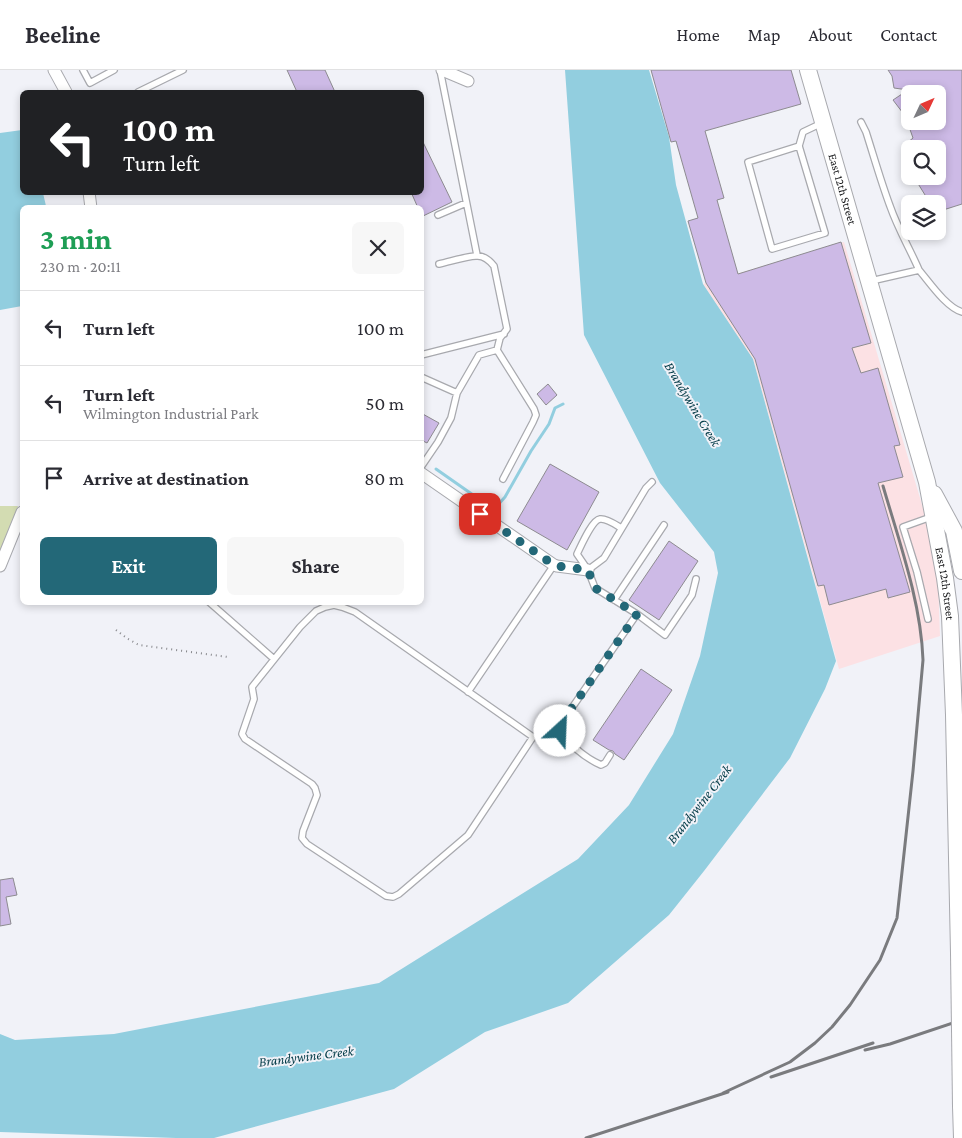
<!DOCTYPE html>
<meta charset="utf-8">
<style>
:root{--surface:#fff;--page:#f7f7f7;--text:#2b2b33;--muted:#7c7c81;--line:#e1e1e2;--accent:#236878}
body{margin:0;font-family:"Crimson Pro",serif;background:var(--page);color:var(--text);height:100vh;display:flex;flex-direction:column;font-size:19px;white-space:nowrap}
*{box-sizing:border-box;margin:0}
p{font-size:16px;color:var(--muted)}
.icon{flex:none;width:28px;height:28px;fill:none;stroke:currentColor;stroke-width:2;stroke-linecap:round;stroke-linejoin:round}
.map{position:relative;flex:1;overflow:hidden}
.sheet{position:absolute;left:20px;top:135px;width:404px;height:400px;display:flex;flex-direction:column;background:var(--surface);border-radius:8px;box-shadow:0 2px 8px #0003}
.sheet>*{flex:none}
.guide{position:absolute;left:20px;top:20px;width:404px;height:105px;border-radius:8px;box-shadow:0 2px 8px #0003;background:#202124;color:#fff;overflow:hidden}
.needle{width:32px;rotate:46deg}
.buttons{position:absolute;left:901px;top:15px;display:grid;gap:10px}
.buttons a{display:grid;place-items:center;width:45px;height:45px;border-radius:8px;background:var(--surface);box-shadow:0 2px 8px #0003;font-size:25px}
.pin{position:absolute;display:grid;place-items:center;width:42px;height:42px;color:#fff;margin:-21px;border-radius:10px;box-shadow:0 2px 8px #0006}
.me{position:absolute;width:55px;margin:-28px;rotate:25deg;stroke-linejoin:round;filter:drop-shadow(0 0 4px #0008)}
.turn{display:flex;align-items:center;gap:18px;height:105px;padding:0 20px;font-size:22px}
.turn .icon{width:65px;height:65px;stroke-width:2.5}
.turn b{display:block;font-size:35px;line-height:42px}
.round{display:grid;place-items:center;flex:none;width:52px;height:52px;border-radius:8px;background:var(--page)}
.headline{display:flex;align-items:center;justify-content:space-between;height:85px;padding:0 20px}
h1{font-size:30px;font-weight:700;line-height:38px;color:#1e9e55}
.button{display:flex;gap:10px;margin-top:auto;padding:10px 20px}
.button a{flex:1;height:58px;border-radius:8px;background:var(--accent);color:#fff;font-size:20px;font-weight:700;line-height:58px;text-align:center}
.button a+a{background:var(--page);color:var(--text)}
ul{padding:0;list-style:none}
li{display:flex;align-items:center;gap:15px;height:75px;padding:0 20px;border-top:1px solid var(--line)}
li div{flex:1}
li b{display:block;font-size:19px}
li em{font-style:normal}
header{display:flex;align-items:center;gap:30px;box-sizing:border-box;height:70px;padding:0 25px;background:var(--surface);border-bottom:1px solid var(--line)}
header strong{font-size:24px}
nav{display:flex;gap:28px;margin-inline-start:auto;font-size:18px}
.map>svg:first-child{display:block}
.industrial{fill:#fce1e4}
.green{fill:#d3dcb2}
.water{fill:#92cedf}
.lines{fill:none;stroke-linecap:round;stroke-linejoin:round}
.stream{stroke:#92cedf;stroke-width:3}
.building{fill:#cdbae6;stroke:#8d8b90;fill-rule:evenodd}
.service-casing{stroke:#a8a9ae;stroke-width:8}
.minor-casing{stroke:#a8a9ae;stroke-width:13}
.secondary-casing{stroke:#a8a9ae;stroke-width:18}
.path{stroke:#87888c;stroke-width:2;stroke-dasharray:1 4;stroke-linecap:butt}
.service{stroke:#fff;stroke-width:5.5}
.minor{stroke:#fff;stroke-width:11}
.secondary{stroke:#fff;stroke-width:16}
.rail{stroke:#7a7b7e;stroke-width:3}
.secondary-bridge-casing{stroke:#a8a9ae;stroke-width:18;stroke-linecap:butt}
.secondary-bridge{stroke:#fff;stroke-width:16}
.route{stroke:#236878;stroke-width:9;stroke-dasharray:0 16.2}
.labels{text-anchor:middle;stroke-width:4;stroke-linejoin:round;paint-order:stroke}
.street-label{font-size:12px;fill:#191a1c;stroke:#f1f2f8}
.water-label{font-size:14px;font-style:italic;fill:#003a46;stroke:#f1f2f8}
</style>
<header>
<strong>Beeline</strong>
<nav><a>Home</a><a>Map</a><a>About</a><a>Contact</a></nav>
</header>
<div class="map">
<svg width="962" height="1068" viewBox="0 0 962 1068">
<rect width="100%" height="100%" fill="#f1f2f8"/>
<!-- industrial -->
<path class="industrial" d="M844 172 931 465 938 510 940 566 839 599 753 289 703 214Z"/>
<!-- green -->
<path class="green" d="M0 436H18L0 481Z"/>
<!-- water -->
<path class="water" d="M565 0H649L669 67 676 115 703 214 753 289 836 591 825 619 790 688 704 801 669 845 568 933 485 962 394 1019 214 1068H176L0 1062V964L15 970 114 964 379 913 578 789 629 735 673 664 700 586 718 503 714 482 660 413 584 265Z
M22 60V122L43 123 46 136 45 137 22 138V236L0 240V63Z"/>
<g class="lines">
<!-- stream -->
<path class="stream" d="M436 399 486 434 492 436 496 437 505 427 531 381 549 354 555 338 563 334"/>
</g>
<!-- building -->
<path class="building" d="M287 0H325L335 22H297Z
M651 0H791L801 34 705 61 724 128 717 130 738 204 841 172 871 273 852 278 861 303 878 298 900 375 894 376 903 407 878 413 910 522 888 528 886 519 829 535 824 515 818 516 755 289 706 213 688 151 698 148 676 71 671 72Z
M888 0H962V134L940 141 936 131 930 133 917 112 926 106H938V79H911L907 73 913 68 907 51H909L893 30 908 20 894 18 892 6ZM910 24H938V51H910Z
M421 68 452 132 421 147V138H418L411 122H421Z
M548 314 557 325 546 335 537 324Z
M421 343 439 353 427 373 421 370Z
M550 394 599 422 567 480 517 451Z
M669 471 698 491 659 550 629 530Z
M641 599 672 620 624 690 615 684 613 681 609 680 593 670Z
M13 808 17 825 6 827 11 854 0 856V810Z"/>
<g class="lines">
<!-- service casing -->
<g class="service-casing">
<path id="service" d="M83 0 90 13 114 0
M440 0 477 185
M138 22 183 0
M861 52 866 62C874 87 881 112 890 136 898 159 910 179 919 200
M799 76 825 163 772 179 748 92 799 76 803 62 822 53
M438 145 466 133
M439 194C449 192 467 186 476 186 484 185 490 191 494 196L507 259 500 268 497 280
M871 211 919 200C930 213 946 237 962 242
M421 285 504 264
M421 307 457 323
M421 397 438 372 451 348 457 323 479 285 497 280 534 339 536 345 533 352 503 409
M621 458C616 455 607 448 600 449 592 450 581 476 577 484L588 500 595 518 637 544 665 565 692 525 696 509
M588 500 604 488 646 418 652 412
M614 530 664 455
M209 532 274 589
M334 535 342 537 355 542 533 667 468 765 399 824 393 827 386 826 307 774 302 768 303 761 317 725 315 718 312 714 245 669 242 664 254 629 252 617 300 557 316 541 325 537Z
M928 549 917 502 903 457 931 447
M468 622 554 495
M610 685 605 693 601 695C587 689 561 670 560 655L637 544"/>
</g>
<!-- minor casing -->
<g class="minor-casing">
<path id="minor" d="M54 0 66 22
M442 0 468 11
M89 122 91 138
M421 403 554 495 557 496 588 500
M0 496 22 442"/>
</g>
<!-- secondary casing -->
<g class="secondary-casing">
<g id="secondary">
<path id="s1" d="M808 0 927 412 945 508 950 546 954 645 959 883"/>
<path d="M934 424 954 461 962 501"/>
<path d="M961 1036 962 1068"/>
</g>
</g>
<!-- path -->
<path class="path" d="M116 560 128 569 139 575 228 587"/>
<!-- service -->
<use href="#service" class="service"/>
<!-- minor -->
<use href="#minor" class="minor"/>
<!-- secondary -->
<use href="#secondary" class="secondary"/>
<!-- rail -->
<path class="rail" d="M865 980 890 974 962 950
M771 1007 873 973
M723 1023 790 992 815 973 832 957 850 935 880 890 897 848 913 701 923 590C921 532 899 471 883 416
M586 1068 728 1022"/>
<!-- secondary-bridge casing -->
<g class="secondary-bridge-casing">
<path id="secondary-bridge" d="M959 883 961 1036"/>
</g>
<!-- secondary-bridge -->
<use href="#secondary-bridge" class="secondary-bridge"/>
</g>
<g class="lines">
<!-- route -->
<path class="route" d="M480 444 554 495 557 496 588 500 595 518 637 544 560 655V661"/>
</g>
<g class="labels">
<!-- street labels -->
<g class="street-label">
<text dy="4" stroke="none"><textPath href="#s1" startOffset="124">East 12th Street</textPath></text>
<text dy="4" stroke="none"><textPath href="#s1" startOffset="532">East 12th Street</textPath></text>
</g>
<!-- water labels -->
<g class="water-label">
<text transform="translate(693 334) rotate(59)" y="5">Brandywine Creek</text>
<text transform="translate(699 734) rotate(-52)" y="5">Brandywine Creek</text>
<text transform="translate(306 986) rotate(-7)" y="5">Brandywine Creek</text>
</g>
</g>
</svg>
<div class="buttons">
<a><svg class="needle" viewBox="-14 -14 28 28"><path d="M0-13l5 13h-10z" fill="#e53935"/><path d="M0 13l5-13h-10z" fill="#7c7c81"/></svg></a>
<a><svg class="icon" aria-label="search" viewBox="0 0 24 24"><circle cx="10" cy="10" r="6"/><path d="M15 15l6 6"/></svg></a>
<a><svg class="icon" aria-label="layers" viewBox="0 0 24 24"><path d="M12 4l9 5-9 5-9-5zM3 14l9 5 9-5"/></svg></a>
</div>
<div class="pin" style="left:480px;top:444px;background:#d93025"><svg class="icon" aria-label="arrive" viewBox="0 0 24 24"><path d="M6 21V4h12l-3 4 3 4H6"/></svg></div>
<svg class="me" style="left:560px;top:661px" viewBox="-20 -20 40 40"><circle r="19" fill="#fff"/><path d="M0-13L10 11 0 6-10 11z" fill="#236878"/></svg>
<div class="guide">
<div class="turn"><svg class="icon" aria-label="left" viewBox="0 0 24 24"><path d="M17 20v-9H6M10 6l-5 5 5 5"/></svg><div><b>100 m</b>Turn left</div></div>
</div>
<section class="sheet">
<div class="headline"><div><h1>3 min</h1><p>230 m · 20:11</p></div><a class="round"><svg class="icon" aria-label="close" viewBox="0 0 24 24"><path d="M6 6l12 12M18 6L6 18"/></svg></a></div>
<ul>
<li><svg class="icon" aria-label="left" viewBox="0 0 24 24"><path d="M17 20v-9H6M10 6l-5 5 5 5"/></svg><div><b>Turn left</b></div><em>100 m</em></li>
<li><svg class="icon" aria-label="left" viewBox="0 0 24 24"><path d="M17 20v-9H6M10 6l-5 5 5 5"/></svg><div><b>Turn left</b><p>Wilmington Industrial Park</p></div><em>50 m</em></li>
<li><svg class="icon" aria-label="arrive" viewBox="0 0 24 24"><path d="M6 21V4h12l-3 4 3 4H6"/></svg><div><b>Arrive at destination</b></div><em>80 m</em></li>
</ul>
<div class="button"><a>Exit</a><a>Share</a></div>
</section>
</div>
